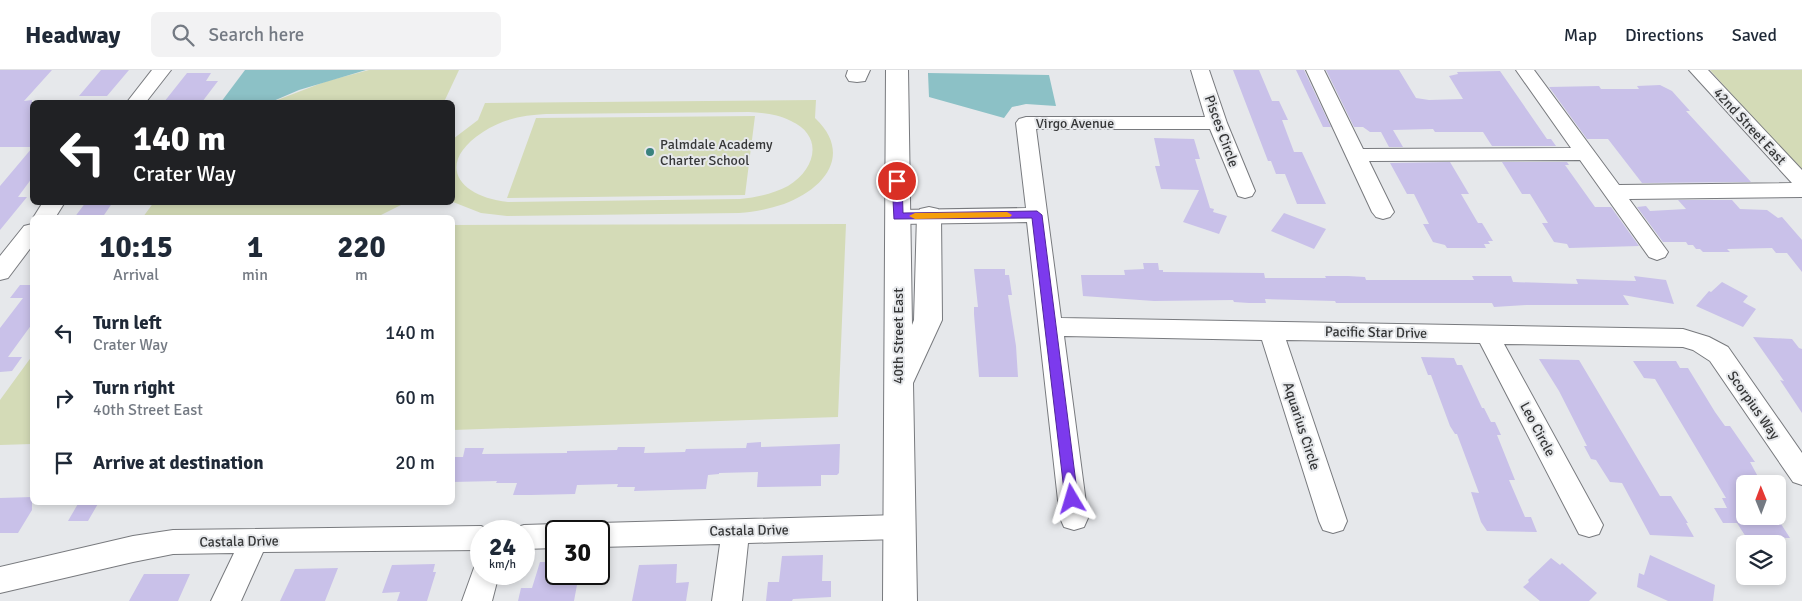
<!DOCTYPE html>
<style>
:root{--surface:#fff;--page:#f2f2f3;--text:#1f2937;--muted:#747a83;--line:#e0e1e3}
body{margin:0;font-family:Signika,sans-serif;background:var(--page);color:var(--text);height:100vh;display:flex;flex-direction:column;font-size:19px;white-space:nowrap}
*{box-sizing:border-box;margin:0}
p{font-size:16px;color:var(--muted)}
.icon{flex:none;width:28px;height:28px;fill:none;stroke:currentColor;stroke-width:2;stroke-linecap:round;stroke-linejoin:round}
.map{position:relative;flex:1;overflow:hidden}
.side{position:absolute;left:30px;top:145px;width:425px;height:290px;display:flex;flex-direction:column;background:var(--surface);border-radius:8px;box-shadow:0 2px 8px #0003}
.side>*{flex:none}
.hud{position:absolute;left:30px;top:30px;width:425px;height:105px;border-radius:8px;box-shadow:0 2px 8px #0003;background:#202124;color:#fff;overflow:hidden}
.needle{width:32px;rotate:359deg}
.controls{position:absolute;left:1736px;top:405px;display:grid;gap:10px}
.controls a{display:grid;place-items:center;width:50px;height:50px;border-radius:8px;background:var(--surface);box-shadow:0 2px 8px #0003;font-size:25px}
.speed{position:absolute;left:470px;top:450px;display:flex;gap:10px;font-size:25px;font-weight:700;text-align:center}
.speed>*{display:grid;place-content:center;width:65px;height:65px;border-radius:50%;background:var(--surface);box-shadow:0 2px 8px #0003;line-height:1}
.speed small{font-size:12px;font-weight:400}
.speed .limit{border:2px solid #111;border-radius:8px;background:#fff;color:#111}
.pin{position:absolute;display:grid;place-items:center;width:42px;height:42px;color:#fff;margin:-21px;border:2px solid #fff;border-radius:50%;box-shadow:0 1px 5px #0007}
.me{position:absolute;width:55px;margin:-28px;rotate:353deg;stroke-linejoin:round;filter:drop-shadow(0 0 4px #0008)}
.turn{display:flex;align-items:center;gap:18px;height:105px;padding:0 20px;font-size:22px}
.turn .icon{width:65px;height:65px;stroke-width:2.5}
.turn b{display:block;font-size:35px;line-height:42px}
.eta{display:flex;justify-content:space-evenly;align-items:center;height:85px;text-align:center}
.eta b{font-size:30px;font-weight:700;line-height:35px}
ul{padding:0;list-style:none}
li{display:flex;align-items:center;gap:15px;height:65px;padding:0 20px}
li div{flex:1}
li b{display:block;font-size:19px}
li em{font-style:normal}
header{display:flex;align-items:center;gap:30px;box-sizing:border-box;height:70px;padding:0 25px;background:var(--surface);border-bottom:1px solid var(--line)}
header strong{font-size:24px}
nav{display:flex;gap:28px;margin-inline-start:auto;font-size:18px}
.search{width:350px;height:45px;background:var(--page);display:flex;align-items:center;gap:12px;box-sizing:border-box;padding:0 18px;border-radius:8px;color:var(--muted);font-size:19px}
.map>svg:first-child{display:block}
.green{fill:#d4dbb7;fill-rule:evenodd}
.water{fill:#8cc1c6}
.building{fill:#c9c1e9}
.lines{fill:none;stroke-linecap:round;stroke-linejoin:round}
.minor-casing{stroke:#787a7e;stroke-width:2}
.major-casing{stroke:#787a7e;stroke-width:2}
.minor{fill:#fff;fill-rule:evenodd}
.major{fill:#fff;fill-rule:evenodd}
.route{fill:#7c3aed;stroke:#51269a}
.slow{fill:#f59e0b}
.poi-dot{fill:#3a827e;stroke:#e6e8eb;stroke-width:2}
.labels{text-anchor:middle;stroke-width:4;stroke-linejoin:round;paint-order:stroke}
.street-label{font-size:14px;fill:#363738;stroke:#e6e8eb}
.poi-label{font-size:14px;fill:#363738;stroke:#e6e8eb;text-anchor:start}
</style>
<header>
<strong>Headway</strong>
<div class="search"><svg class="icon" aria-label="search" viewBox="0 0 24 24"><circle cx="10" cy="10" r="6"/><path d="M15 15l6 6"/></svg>Search here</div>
<nav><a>Map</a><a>Directions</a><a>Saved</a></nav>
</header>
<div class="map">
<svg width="1802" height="531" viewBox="0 0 1802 531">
<rect width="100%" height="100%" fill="#e6e8eb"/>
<!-- green -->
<path class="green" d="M369 0H459L444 32H272L327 11Z
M1710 0H1802V103Z
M816 30 815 48C853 84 825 119 784 134 769 139 754 142 739 143L507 146 481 143 453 132V69L478 50 485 33ZM749 42C764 43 777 44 791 51 824 66 816 99 788 116 773 124 757 127 740 129L508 132C459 127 434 94 483 62 502 49 524 45 546 44Z
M755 46 745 125 507 128 536 48Z
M154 132H405V133L377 147H143Z
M846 154 838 347 453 360V155Z
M32 286V374L0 375V330Z"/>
<!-- water -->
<path class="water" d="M245 0H366L299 20 271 32H221Z
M928 3 1049 5 1056 36 1026 34 1012 37 1004 48 929 27Z"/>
<!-- building -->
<path class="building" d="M0 0H52L24 31 32 30V77H0Z
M101 0H129L107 26H79Z
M1233 0H1259L1272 31H1279L1288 50H1282L1294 82H1302L1326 134H1297L1285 104H1276L1271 91H1268Z
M1296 0H1304L1331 57H1323Z
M1326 0H1399L1416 28 1429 30 1463 29 1449 6 1458 4 1457 2 1500 1 1547 69H1551L1556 76H1492L1483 62H1435L1433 59 1393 60 1403 77H1389L1381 62H1370L1363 57H1354Z
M187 3H211L206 11H218L202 32H164Z
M1660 15 1672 21 1690 41H1686L1751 112 1642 113 1608 69H1587L1549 17 1599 16 1601 19H1639L1637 16Z
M1154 68 1194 69 1200 89H1195L1210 138 1214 139 1213 142 1227 146 1219 164 1183 152 1199 120 1161 119 1155 96H1160Z
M32 78V108L18 127H27L0 160V116Z
M1450 92 1469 124H1461L1478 153H1482L1493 171H1488L1490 174H1484L1486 178H1447L1445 175 1433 172 1423 154H1429L1414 124H1407L1390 93Z
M1502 92H1567L1569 95H1565L1595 137H1611L1639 176 1569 178 1567 174 1554 172 1542 153H1548L1530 124H1522Z
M1678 130H1732L1740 139 1767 140 1778 148 1782 147 1802 170V202L1787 183H1776L1772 178 1727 179 1730 182H1703L1700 179H1696L1693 175H1688L1686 172H1663L1637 137 1646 136 1650 141 1686 139Z
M86 132H113L102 148H74Z
M1284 143 1326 159 1314 179 1271 161Z
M1143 193H1158L1159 200H1163V202L1264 203 1265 208H1326L1325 206H1348L1365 207 1366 210H1474L1472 206H1511L1513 212 1578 214 1576 209 1636 211 1634 206 1666 210 1674 234 1623 225 1629 235H1526L1494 237 1492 233H1336L1335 231 1265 229 1266 233H1249L1234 232 1233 230 1154 231 1083 226 1081 205H1125L1124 200 1144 199Z
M974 199H1005V205H1009L1012 225H1008L1016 276 1018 307H979L974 244V237H978Z
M1722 212 1748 226 1743 232 1756 239 1743 257 1696 236 1709 221 1711 222Z
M20 215H32V254L8 287H22L12 301 0 302V258L23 228H10Z
M1753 267 1792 269 1799 278 1802 279V343L1780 310 1784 311Z
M1421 287 1454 288 1457 295H1462L1482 338H1484L1491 352H1495L1501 365H1497L1515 410H1509L1525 447H1531L1537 462 1487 461 1481 452 1471 422 1479 423 1457 364H1455L1450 356 1431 305H1428Z
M1539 289 1579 290 1660 426H1671L1688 453H1686L1694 467 1650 465 1622 413 1610 412 1596 390 1591 389 1584 376H1587L1559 321Z
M1633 291H1676L1680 298H1688L1715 342 1725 356H1730L1755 392H1750L1762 414H1738L1745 425V446H1776L1790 468 1746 467 1737 453H1723L1714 438H1727L1722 428H1726L1655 309 1644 308Z
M761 372V377L840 374 839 403 837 405H821V416L757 417 758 402 719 403V404L708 405 706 419 634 421 635 417H617L618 414 577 415 575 424 531 425H513L517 413H496L497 411 452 412V387H463L465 378H484L482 384 567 383V381L617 380 618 377H645L644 383 685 382 686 379 746 378 747 373Z
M32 427V440L18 463H0V428Z
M79 432H99L88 451H68Z
M823 485 822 511H831V527L793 529 792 531H766L768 512H779L782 486Z
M1650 485 1715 515 1713 531H1668L1637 517 1639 503 1644 505Z
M1551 488 1560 495 1562 493 1597 523 1589 531H1540L1523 517 1529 512 1528 510Z
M540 492H556V504H579L574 531H518L521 518H532Z
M435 494 433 502H436L427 531H397L400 522 382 523 392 495Z
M677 494 676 513 689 512 686 531H632L639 495Z
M338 498 325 531H280L295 499Z
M144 504H190L178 531H129Z"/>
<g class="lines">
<!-- minor casing -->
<g class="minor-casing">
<path id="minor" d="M152 0H171L146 32H127Z
M1191 0H1209L1227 53 1255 121 1252 126 1245 128 1238 126 1210 59H1036L1061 248 1683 259 1709 267 1728 277 1802 383V415L1793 412 1710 291 1693 280 1683 277 1504 274 1603 455 1599 464 1589 467 1579 464 1480 273 1286 270 1347 451 1343 460 1333 463 1323 460 1319 451 1262 270 1064 266 1088 448 1084 457 1074 460 1064 457 1060 448 1027 152 898 154 890 152 887 147 890 142 898 140 1026 138 1016 53 1019 49 1026 47H1205Z
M1306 0H1324L1363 79 1571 78 1516 0H1534L1619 115 1792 113 1689 0H1708L1802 100V127L1629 129 1668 182 1665 187 1657 190 1649 187 1580 90 1369 91 1394 142 1390 147 1383 149 1376 147 1372 142Z
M43 132H65L55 148H33Z
M32 154V176L8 208 0 210V186L24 156Z
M899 445 909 448 913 457 909 466 899 469 748 473 742 531H712L720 474 599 477V461H587L589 456 599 453Z
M556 454 566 457 568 461H556V478L524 479V461H513L514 458 524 455Z
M481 456 492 461H481V480L263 482 241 531H211L234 483 173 484 133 492 0 523V497L133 466 173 460Z
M481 492V504H499L492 531H462L475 495Z"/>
</g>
<!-- major casing -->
<g class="major-casing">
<path id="major" d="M848 0H870L865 11 857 12 849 11 846 6Z
M886 0H908L912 255 914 250 917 145 920 139 929 137 938 139 941 145 942 250 913 313 917 531H883Z"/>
</g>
<!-- minor -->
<use href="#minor" class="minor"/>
<!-- major -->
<use href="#major" class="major"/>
</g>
<!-- route -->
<path class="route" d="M897 108 902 111 903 143 1037 141 1042 145 1078 429 1076 433 1072 434 1067 433 1065 429 1032 148 894 149 892 111Z"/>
<!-- slow -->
<path class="slow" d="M1007 142 1012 145 1010 147 915 149 909 146 915 143Z"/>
<!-- markers -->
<circle class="poi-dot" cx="650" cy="82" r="5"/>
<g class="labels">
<!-- street labels -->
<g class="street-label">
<text x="1075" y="58">Virgo Avenue</text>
<text transform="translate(1750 56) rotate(47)" y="5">42nd Street East</text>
<text transform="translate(1222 61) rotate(70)" y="5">Pisces Circle</text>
<text transform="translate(1376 262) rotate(1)" y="5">Pacific Star Drive</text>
<text transform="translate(898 266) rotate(-90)" y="5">40th Street East</text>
<text transform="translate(1754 335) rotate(55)" y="5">Scorpius Way</text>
<text transform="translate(1302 356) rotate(72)" y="5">Aquarius Circle</text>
<text transform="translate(1538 359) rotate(62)" y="5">Leo Circle</text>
<text transform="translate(749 460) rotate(-1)" y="5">Castala Drive</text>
<text transform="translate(239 471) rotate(-1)" y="5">Castala Drive</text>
</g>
<!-- poi labels -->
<g class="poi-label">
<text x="660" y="79">Palmdale Academy<tspan x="660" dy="16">Charter School</tspan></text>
</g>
</g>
</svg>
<div class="controls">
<a><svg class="needle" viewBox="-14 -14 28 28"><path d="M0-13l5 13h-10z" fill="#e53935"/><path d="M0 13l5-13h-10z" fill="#747a83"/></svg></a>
<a><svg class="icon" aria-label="layers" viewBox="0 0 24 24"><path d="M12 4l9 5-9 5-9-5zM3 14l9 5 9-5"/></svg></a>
</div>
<div class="speed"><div>24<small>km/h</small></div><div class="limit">30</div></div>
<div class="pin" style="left:897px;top:111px;background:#d93025"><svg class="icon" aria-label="arrive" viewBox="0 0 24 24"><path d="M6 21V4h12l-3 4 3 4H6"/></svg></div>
<svg class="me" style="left:1072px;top:429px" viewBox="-20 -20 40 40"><path d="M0-17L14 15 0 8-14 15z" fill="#7c3aed" stroke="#fff" stroke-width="4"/></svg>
<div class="hud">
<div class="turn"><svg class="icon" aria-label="left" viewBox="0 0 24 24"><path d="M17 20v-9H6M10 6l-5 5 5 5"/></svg><div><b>140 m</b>Crater Way</div></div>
</div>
<section class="side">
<div class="eta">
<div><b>10:15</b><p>Arrival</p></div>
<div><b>1</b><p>min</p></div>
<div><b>220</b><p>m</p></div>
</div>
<ul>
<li><svg class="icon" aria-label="left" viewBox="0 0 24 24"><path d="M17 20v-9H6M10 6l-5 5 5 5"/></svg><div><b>Turn left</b><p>Crater Way</p></div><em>140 m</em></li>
<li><svg class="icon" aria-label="right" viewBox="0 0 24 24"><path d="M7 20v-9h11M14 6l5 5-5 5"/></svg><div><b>Turn right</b><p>40th Street East</p></div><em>60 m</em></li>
<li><svg class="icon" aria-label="arrive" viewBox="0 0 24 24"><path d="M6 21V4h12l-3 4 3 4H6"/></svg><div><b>Arrive at destination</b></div><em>20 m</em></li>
</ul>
</section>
</div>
